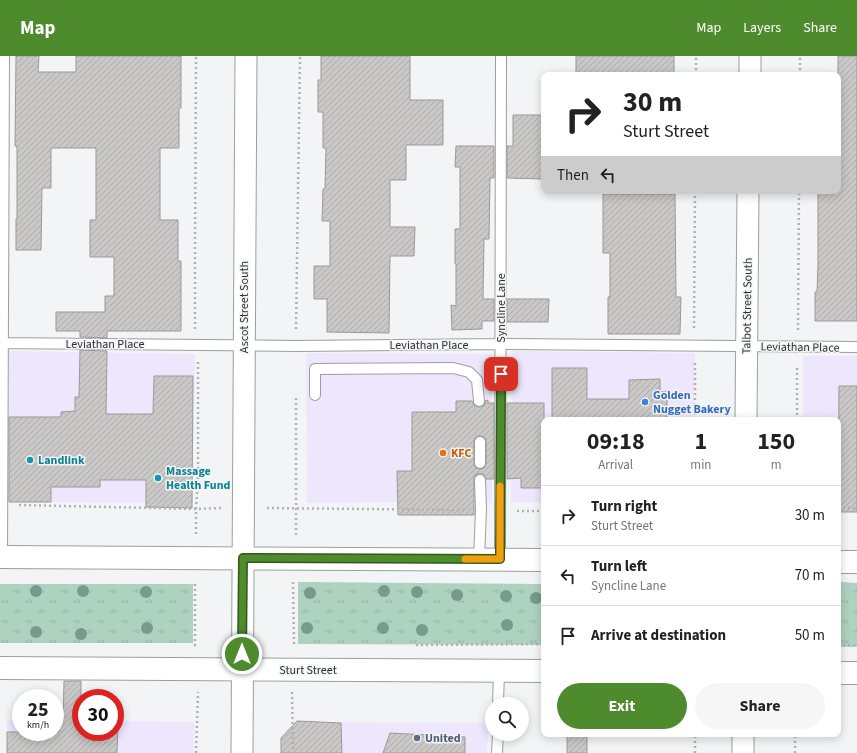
<!DOCTYPE html>
<style>
:root{--surface:#fff;--page:#f6f6f6;--text:#222;--muted:#767676;--line:#e0e0e0;--accent:#4d8b2c}
body{margin:0;font-family:"Source Sans 3",sans-serif;background:var(--page);color:var(--text);height:100vh;display:flex;flex-direction:column;font-size:15px;white-space:nowrap}
*{box-sizing:border-box;margin:0}
p{font-size:13px;color:var(--muted)}
.icon{flex:none;width:22px;height:22px;fill:none;stroke:currentColor;stroke-width:2;stroke-linecap:round;stroke-linejoin:round}
.map{position:relative;flex:1;overflow:hidden}
.sheet{position:absolute;left:541px;top:361px;width:300px;height:320px;display:flex;flex-direction:column;background:var(--surface);border-radius:8px;box-shadow:0 2px 10px #0003}
.sheet>*{flex:none}
.hud{position:absolute;left:541px;top:16px;width:300px;height:122px;border-radius:8px;box-shadow:0 2px 10px #0003;background:#fff;color:var(--text);overflow:hidden}
.buttons{position:absolute;left:485px;top:641px;display:grid;gap:8px}
.buttons a{display:grid;place-items:center;width:44px;height:44px;border-radius:50%;background:var(--surface);box-shadow:0 2px 10px #0003;font-size:20px}
.speed{position:absolute;left:12px;top:633px;display:flex;gap:8px;font-size:20px;font-weight:700;text-align:center}
.speed>*{display:grid;place-content:center;width:52px;height:52px;border-radius:50%;background:var(--surface);box-shadow:0 2px 10px #0003;line-height:1}
.speed small{font-size:10px;font-weight:400}
.speed .limit{border:6px solid #d22;background:#fff;color:#111}
.pin{position:absolute;display:grid;place-items:center;width:34px;height:34px;color:#fff;margin:-17px;border-radius:8px;box-shadow:0 2px 6px #0006}
.me{position:absolute;width:44px;margin:-22px;rotate:0deg;stroke-linejoin:round;filter:drop-shadow(0 0 3px #0008)}
.turn{display:flex;align-items:center;gap:14px;height:84px;padding:0 16px;font-size:18px}
.turn .icon{width:52px;height:52px;stroke-width:2.5}
.turn b{display:block;font-size:28px;line-height:34px}
.then{display:flex;align-items:center;height:38px;padding:0 16px;background:#0003;gap:8px;font-size:15px}
.eta{display:flex;justify-content:space-evenly;align-items:center;height:68px;text-align:center}
.eta b{font-size:24px;font-weight:700;line-height:28px}
.primary-button{display:flex;gap:8px;margin-top:auto;padding:8px 16px}
.primary-button a{flex:1;height:46px;border-radius:24px;background:var(--accent);color:#fff;font-size:16px;font-weight:700;line-height:46px;text-align:center}
.primary-button a+a{background:var(--page);color:var(--text)}
ul{padding:0;list-style:none}
li{display:flex;align-items:center;gap:12px;height:60px;padding:0 16px;border-top:1px solid var(--line)}
li div{flex:1}
li b{display:block;font-size:15px}
li em{font-style:normal}
header{display:flex;align-items:center;gap:24px;box-sizing:border-box;height:56px;padding:0 20px;background:var(--accent);color:#fff}
header strong{font-size:19px}
nav{display:flex;gap:22px;margin-inline-start:auto;font-size:14px}
.map>svg:first-child{display:block}
.commercial{fill:#ede6fc}
.park{fill:url(#park-tufts)}
.building{fill:url(#building-hatch);stroke:#9b9998;fill-rule:evenodd}
.lines{fill:none;stroke-linecap:round;stroke-linejoin:round}
.service-casing{stroke:#9d9ea0;stroke-width:12}
.minor-casing{stroke:#9d9ea0;stroke-width:23}
.secondary-casing{stroke:#9d9ea0;stroke-width:24}
.path{stroke:#b0b1b2;stroke-width:2.5;stroke-dasharray:2 3;stroke-linecap:butt}
.service{stroke:#fff;stroke-width:10}
.minor{stroke:#fff;stroke-width:21}
.secondary{stroke:#fff;stroke-width:22}
.tree{fill:#779a8e}
.route-casing{stroke:#325a1d;stroke-width:10}
.route{stroke:#4d8b2c;stroke-width:7}
.slow{stroke:#f59e0b;stroke-width:7}
.shop-dot{fill:#3f7fe0;stroke:#f3f4f6;stroke-width:1.5}
.food-dot{fill:#e8710a;stroke:#f3f4f6;stroke-width:1.5}
.culture-dot{fill:#0f9aa8;stroke:#f3f4f6;stroke-width:1.5}
.service-dot{fill:#5c6f8a;stroke:#f3f4f6;stroke-width:1.5}
.labels{text-anchor:middle;stroke-width:3;stroke-linejoin:round;paint-order:stroke}
.street-label{font-size:12px;fill:#2f3030;stroke:#f3f4f6}
.shop-label{font-size:12px;font-weight:bold;fill:#366cbe;stroke:#f3f4f6;text-anchor:start}
.food-label{font-size:12px;font-weight:bold;fill:#c56008;stroke:#f3f4f6;text-anchor:start}
.culture-label{font-size:12px;font-weight:bold;fill:#0d838f;stroke:#f3f4f6;text-anchor:start}
.service-label{font-size:12px;font-weight:bold;fill:#4e5e75;stroke:#f3f4f6;text-anchor:start}
</style>
<header>
<strong>Map</strong>
<nav><a>Map</a><a>Layers</a><a>Share</a></nav>
</header>
<div class="map">
<svg width="857" height="697" viewBox="0 0 857 697">
<defs>
<pattern id="park-tufts" width="24" height="20" patternUnits="userSpaceOnUse"><rect width="24" height="20" fill="#aed2c0"/><path d="M3 7l-1-3M5 7V3M7 7l1-3M15 17l-1-3M17 17v-4M19 17l1-3" fill="none" stroke="#96b5a5"/></pattern>
<pattern id="building-hatch" width="6" height="6" patternUnits="userSpaceOnUse"><rect width="6" height="6" fill="#cac7c7"/><path d="M-1 1l2-2M0 6l6-6M5 7l2-2" fill="none" stroke="#aeabab"/></pattern>
</defs>
<rect width="100%" height="100%" fill="#f3f4f6"/>
<!-- commercial -->
<path class="commercial" d="M9 295 195 298 192 447 7 446Z
M512 295 695 297 694 364H544V446H511Z
M306 297 492 298V447L397 446 307 447Z
M803 300H857V452H838V364H803Z
M7 664H21V676H55V665H81V676H115V665L194 666V697H7Z
M296 666 488 667 487 697H297Z"/>
<!-- park -->
<path class="park" d="M298 526 544 528V589L298 588Z
M838 526 857 527V591H838Z
M0 528H193V587H0Z"/>
<!-- building -->
<path class="building" d="M16 0H39L38 16H76V0H181V52H179V92H160V164H178V205H181V275H107V282L80 281V275H56V256H105V240H114V201H90V164H96V92H51V132H42L41 194H16V163H17V90H15Z
M321 0H410V44H443V89H406V124H390V171H415L414 200H390L389 277 327 276V243H314V210H330V165H322L323 133H325L326 92H323V56H318V24H321Z
M576 0H674V19H576Z
M838 0H857V265H815V236H817L818 209V135H838Z
M513 59H544V123L507 122V90H513Z
M456 90H494V122H490L489 183H484L483 243H494V265H482V273L452 274 451 249 456 250V208H455V173H460V111H455Z
M603 138H675L676 241H681L680 278H608V241H610V197H603Z
M507 243H549L548 266H507Z
M80 294 107 295 106 358H153L154 320H193L192 452 146 451V424H100V431H51V446H9V361H61V356L75 355V341H79Z
M552 312H587V343H629V324L660 323V336L667 335V364H552Z
M839 330H857V456H838Z
M488 344V347H494V423H486L483 418H477L474 421V459H398L397 415H412V356H456V345H472L474 349 479 351 483 350 485 347V345ZM477 380H480L484 381 486 383V407L484 412 480 413 476 412 474 410V386L475 382Z
M507 347H544V432H521V422L507 423Z
M64 625H81V676H115V670H118L117 697H7V676H59V666H63Z
M297 665 341 667 342 697H281V682Z
M390 677 465 681V697H383Z
M567 678H587V697H567Z"/>
<g class="lines">
<!-- service casing -->
<g class="service-casing">
<path id="service" d="M0 287 296 290 501 288 857 291
M315 339V313L453 312 469 316 477 324 479 345
M480 386V407
M2 501 4 0
M479 503 481 454 480 424
M500 503 501 0
M498 648 499 615
M497 697 498 678"/>
</g>
<!-- minor casing -->
<g class="minor-casing">
<path id="minor" d="M750 19V0
M746 364 748 135
M242 697 246 0
M743 697V678"/>
</g>
<!-- secondary casing -->
<g class="secondary-casing">
<path id="secondary" d="M0 501 544 504
M838 506H857
M0 612 544 615
M838 617H857"/>
</g>
<!-- path -->
<path class="path" d="M696 19V0
M800 19V0
M694 272 695 135
M195 273V196L196 0
M296 273 300 0
M798 274 799 135
M695 307V364
M797 364V309
M19 449 196 453 222 452
M267 452 464 454
M838 452H857
M517 455H544
M196 478V453L198 422V305
M296 479V342
M293 526 294 589H295
M194 589H195V525
M416 589 544 588
M838 589H857
M292 636 293 697
M196 697 198 636
M695 697V678
M795 697V678"/>
<!-- service -->
<use href="#service" class="service"/>
<!-- minor -->
<use href="#minor" class="minor"/>
<!-- secondary -->
<use href="#secondary" class="secondary"/>
</g>
<!-- trees -->
<g class="tree">
<circle cx="36" cy="535" r="6"/>
<circle cx="83" cy="535" r="6"/>
<circle cx="384" cy="535" r="6"/>
<circle cx="146" cy="536" r="6"/>
<circle cx="417" cy="536" r="6"/>
<circle cx="310" cy="537" r="6"/>
<circle cx="457" cy="539" r="6"/>
<circle cx="506" cy="540" r="6"/>
<circle cx="536" cy="542" r="6"/>
<circle cx="507" cy="569" r="6"/>
<circle cx="147" cy="572" r="6"/>
<circle cx="307" cy="572" r="6"/>
<circle cx="383" cy="572" r="6"/>
<circle cx="422" cy="574" r="6"/>
<circle cx="36" cy="576" r="6"/>
<circle cx="81" cy="578" r="6"/>
</g>
<g class="lines">
<!-- route casing -->
<g class="route-casing">
<path id="route" d="M242 598 243 502 500 503 501 318"/>
</g>
<!-- route -->
<use href="#route" class="route"/>
<!-- slow -->
<path class="slow" d="M465 503H500V430"/>
</g>
<!-- markers -->
<circle class="shop-dot" cx="645" cy="346" r="4"/>
<circle class="food-dot" cx="443" cy="397" r="4"/>
<g class="culture-dot">
<circle cx="30" cy="404" r="4"/>
<circle cx="158" cy="422" r="4"/>
</g>
<circle class="service-dot" cx="417" cy="682" r="4"/>
<g class="labels">
<!-- street labels -->
<g class="street-label">
<text transform="translate(747 250) rotate(-89)" y="4">Talbot Street South</text>
<text transform="translate(244 251) rotate(-90)" y="4">Ascot Street South</text>
<text transform="translate(501 252) rotate(-90)" y="4">Syncline Lane</text>
<text x="105" y="292">Leviathan Place</text>
<text x="429" y="293">Leviathan Place</text>
<text transform="translate(800 291) rotate(1)" y="4">Leviathan Place</text>
<text x="308" y="618">Sturt Street</text>
</g>
<!-- shop labels -->
<g class="shop-label">
<text x="653" y="343">Golden<tspan x="653" dy="14">Nugget Bakery</tspan></text>
</g>
<!-- food labels -->
<g class="food-label">
<text x="451" y="401">KFC</text>
</g>
<!-- culture labels -->
<g class="culture-label">
<text x="38" y="408">Landlink</text>
<text x="166" y="419">Massage<tspan x="166" dy="14">Health Fund</tspan></text>
</g>
<!-- service labels -->
<g class="service-label">
<text x="425" y="686">United</text>
</g>
</g>
</svg>
<div class="buttons">
<a><svg class="icon" aria-label="search" viewBox="0 0 24 24"><circle cx="10" cy="10" r="6"/><path d="M15 15l6 6"/></svg></a>
</div>
<div class="speed"><div>25<small>km/h</small></div><div class="limit">30</div></div>
<div class="pin" style="left:501px;top:318px;background:#d93025"><svg class="icon" aria-label="arrive" viewBox="0 0 24 24"><path d="M6 21V4h12l-3 4 3 4H6"/></svg></div>
<svg class="me" style="left:242px;top:598px" viewBox="-20 -20 40 40"><circle r="17" fill="#4d8b2c" stroke="#fff" stroke-width="3"/><path d="M0-11L8 9 0 5-8 9z" fill="#fff"/></svg>
<div class="hud">
<div class="turn"><svg class="icon" aria-label="right" viewBox="0 0 24 24"><path d="M7 20v-9h11M14 6l5 5-5 5"/></svg><div><b>30 m</b>Sturt Street</div></div>
<div class="then">Then<svg class="icon" aria-label="left" viewBox="0 0 24 24"><path d="M17 20v-9H6M10 6l-5 5 5 5"/></svg></div>
</div>
<section class="sheet">
<div class="eta">
<div><b>09:18</b><p>Arrival</p></div>
<div><b>1</b><p>min</p></div>
<div><b>150</b><p>m</p></div>
</div>
<ul>
<li><svg class="icon" aria-label="right" viewBox="0 0 24 24"><path d="M7 20v-9h11M14 6l5 5-5 5"/></svg><div><b>Turn right</b><p>Sturt Street</p></div><em>30 m</em></li>
<li><svg class="icon" aria-label="left" viewBox="0 0 24 24"><path d="M17 20v-9H6M10 6l-5 5 5 5"/></svg><div><b>Turn left</b><p>Syncline Lane</p></div><em>70 m</em></li>
<li><svg class="icon" aria-label="arrive" viewBox="0 0 24 24"><path d="M6 21V4h12l-3 4 3 4H6"/></svg><div><b>Arrive at destination</b></div><em>50 m</em></li>
</ul>
<div class="primary-button"><a>Exit</a><a>Share</a></div>
</section>
</div>
